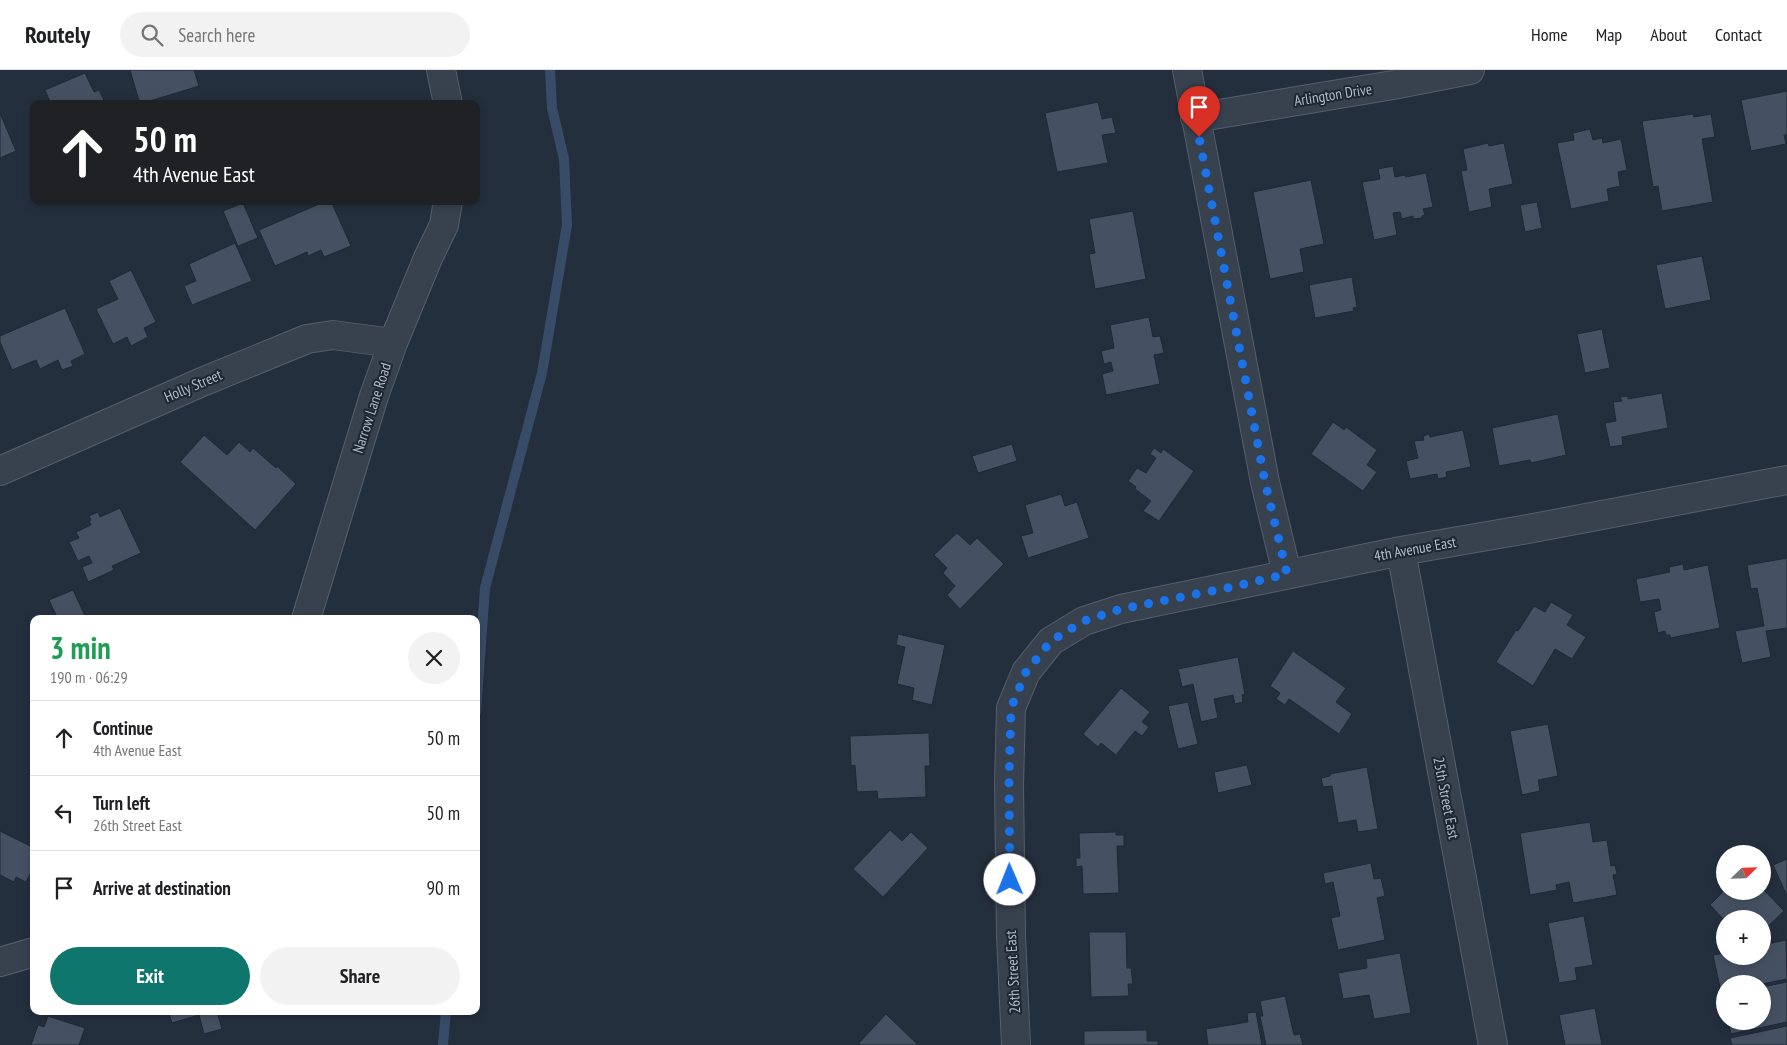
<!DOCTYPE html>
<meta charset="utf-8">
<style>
:root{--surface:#fff;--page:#f2f2f2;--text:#202124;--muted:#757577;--line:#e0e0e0;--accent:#0f766e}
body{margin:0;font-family:"PT Sans Narrow",sans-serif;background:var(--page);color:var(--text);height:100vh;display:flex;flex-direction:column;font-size:19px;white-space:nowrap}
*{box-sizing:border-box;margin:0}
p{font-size:16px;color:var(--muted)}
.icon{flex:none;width:28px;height:28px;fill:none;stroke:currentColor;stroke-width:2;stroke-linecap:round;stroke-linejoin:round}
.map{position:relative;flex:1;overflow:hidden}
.drawer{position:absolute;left:30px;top:545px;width:450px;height:400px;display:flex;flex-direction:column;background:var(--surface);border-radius:10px;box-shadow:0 2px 8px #0003}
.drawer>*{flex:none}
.guide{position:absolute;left:30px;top:30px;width:450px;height:105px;border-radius:10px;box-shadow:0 2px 8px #0003;background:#202124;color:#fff;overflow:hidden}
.needle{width:32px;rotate:67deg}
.tools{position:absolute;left:1716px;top:775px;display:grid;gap:10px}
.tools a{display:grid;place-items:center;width:55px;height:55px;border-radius:50%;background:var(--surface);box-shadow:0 2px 8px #0003;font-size:25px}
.pin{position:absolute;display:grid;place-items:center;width:42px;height:42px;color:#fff;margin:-51px -21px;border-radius:50% 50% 50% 0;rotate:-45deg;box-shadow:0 0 5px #0007}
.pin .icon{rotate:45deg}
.me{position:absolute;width:55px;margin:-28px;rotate:359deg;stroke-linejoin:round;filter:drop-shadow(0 0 4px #0008)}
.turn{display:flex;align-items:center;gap:18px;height:105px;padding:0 20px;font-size:22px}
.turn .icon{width:65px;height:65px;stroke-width:2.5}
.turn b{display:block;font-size:35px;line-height:42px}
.round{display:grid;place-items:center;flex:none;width:52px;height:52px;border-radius:26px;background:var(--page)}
.overview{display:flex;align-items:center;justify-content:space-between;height:85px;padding:0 20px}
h1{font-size:30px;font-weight:600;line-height:38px;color:#1e9e55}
.cta{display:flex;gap:10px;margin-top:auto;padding:10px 20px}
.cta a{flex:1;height:58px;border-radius:30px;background:var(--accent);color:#fff;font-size:20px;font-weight:600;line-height:58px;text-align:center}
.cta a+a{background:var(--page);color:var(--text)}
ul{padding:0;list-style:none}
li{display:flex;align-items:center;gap:15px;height:75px;padding:0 20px;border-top:1px solid var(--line)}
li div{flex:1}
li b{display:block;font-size:19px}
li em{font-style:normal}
header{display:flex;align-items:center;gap:30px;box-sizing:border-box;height:70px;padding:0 25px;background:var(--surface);border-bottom:1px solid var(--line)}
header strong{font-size:24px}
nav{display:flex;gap:28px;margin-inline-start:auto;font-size:18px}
.search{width:350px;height:45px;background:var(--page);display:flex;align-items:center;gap:12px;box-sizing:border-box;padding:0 18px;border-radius:28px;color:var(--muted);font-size:19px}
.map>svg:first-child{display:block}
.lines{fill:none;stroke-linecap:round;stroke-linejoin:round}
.stream{stroke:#394c67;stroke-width:10}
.building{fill:#455162;stroke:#1f2835}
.street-casing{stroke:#565f6c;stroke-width:30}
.street{stroke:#38414e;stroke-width:28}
.route{stroke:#1a73e8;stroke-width:9;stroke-dasharray:0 16.2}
.labels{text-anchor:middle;stroke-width:4;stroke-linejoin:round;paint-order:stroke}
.street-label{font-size:15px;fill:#b4bcc9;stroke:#1d2633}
</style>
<header>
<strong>Routely</strong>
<div class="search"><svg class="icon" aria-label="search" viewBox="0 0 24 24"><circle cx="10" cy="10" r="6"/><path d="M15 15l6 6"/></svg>Search here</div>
<nav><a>Home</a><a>Map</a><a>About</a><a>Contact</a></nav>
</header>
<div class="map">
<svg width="1787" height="975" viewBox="0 0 1787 975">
<rect width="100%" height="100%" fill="#242f3e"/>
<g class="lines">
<!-- stream -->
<path class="stream" d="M476 642 485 518 542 303 567 155 564 89 552 38 550 0
M443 975 446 941"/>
</g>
<!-- building -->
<path class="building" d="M130 0H194L199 16 140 34Z
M85 3 94 22 99 20 106 34H51L45 20Z
M1787 21V65H1784L1786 74 1751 81 1741 30Z
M1098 32 1102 49 1112 47 1116 63 1102 65 1108 93 1057 102 1045 43Z
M0 43 16 81 0 88Z
M1693 44 1694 47 1711 44 1715 67 1702 69 1713 132 1662 141 1658 116 1653 117 1642 51Z
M1590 59 1593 70 1602 68 1603 73 1621 69 1627 100 1618 102 1620 116 1607 119 1609 131 1571 139 1557 73 1574 70 1573 63Z
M1488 73 1489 76 1504 73 1513 114 1489 119 1492 137 1469 142 1461 101 1467 100 1463 79Z
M1393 96 1395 107 1405 105 1406 107 1426 103 1433 137 1423 139 1425 145 1422 146V148L1413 149V146L1402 149 1400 142 1393 143 1397 165 1374 170 1362 112 1380 109 1378 99Z
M1311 110 1324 174 1300 179 1304 202 1270 209 1253 122Z
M326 131H331L351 176 324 187 321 180 308 186 307 182 275 196 259 160Z
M1537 132 1542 158 1525 162 1520 135Z
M243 133 258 168 238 176 223 141Z
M1133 141 1146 209 1095 219 1089 184 1095 183 1089 149Z
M235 173 252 211 192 235 184 216 196 211 189 194Z
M1702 186 1711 230 1665 239 1656 195Z
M131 200 156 252 144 258 148 267 131 276 127 267 113 274 96 239 118 229 109 211Z
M1352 207 1357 237 1353 238 1354 241 1315 248 1309 215Z
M65 238 85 284 71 291 73 296 62 300 58 290 40 299 36 290 12 300 0 272V266Z
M1149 247 1153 267 1160 266 1164 283 1154 285 1160 314 1106 325 1102 304 1113 301 1111 292 1104 294 1101 281 1114 278 1110 255Z
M1602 259 1610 298 1585 303 1577 264Z
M1662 323 1668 358 1622 367 1623 375 1610 377 1605 353 1616 351 1613 332 1622 331 1620 327 1628 326V329Z
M1558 344 1566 385 1531 393 1530 390 1499 396 1492 358Z
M1333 352 1344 360 1346 357 1377 380 1367 395 1377 402 1363 421 1311 384Z
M1463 360 1471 397 1446 402 1447 407 1438 409 1437 404 1410 409 1406 391 1418 388 1414 371 1424 370 1423 366 1429 364 1430 367Z
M204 365 227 385 239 372 250 382 253 378 276 398 277 396 296 414 255 460 180 392Z
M1012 374 1017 391 978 403 972 386Z
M1154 378 1161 383 1163 379 1194 401 1159 451 1143 441 1151 431 1135 419 1136 417 1128 411 1137 398 1146 403 1156 388 1150 384Z
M1061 424 1065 436 1077 432 1089 468 1028 488 1021 466 1033 463 1025 435Z
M120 438 141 483 112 496 114 500 88 512 82 497 92 493 89 486 78 491 69 472 79 468 76 462 91 455 89 451 91 450 89 446 98 442 100 447Z
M957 463 970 475 977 468 1004 494 960 539 947 525 955 516 943 503 947 498 934 485Z
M1787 488V558L1766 561 1771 587 1742 593 1735 561 1764 556 1757 518 1751 519 1747 495Z
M1683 494 1684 500 1708 495 1720 558 1670 568V565H1666L1665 561 1658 563 1654 542 1661 540 1659 529 1640 532 1636 509 1670 502 1669 497Z
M73 520 86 548 58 549 49 530Z
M1551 532 1573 545 1567 555 1586 567 1572 589 1555 579 1533 616 1496 592 1516 560 1518 561 1534 536 1545 542Z
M898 564 945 575 932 635 912 630 914 618 897 614 905 577 896 575Z
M1293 581 1346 618 1336 632 1352 644 1339 664 1289 629 1285 635 1276 629 1280 623 1270 616Z
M1238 587 1245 624 1242 625 1243 632 1235 634 1233 625 1214 629 1218 648 1201 652 1193 614 1182 617 1178 599Z
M1121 618 1150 642 1142 652 1149 657 1142 666 1135 661 1116 685 1101 673 1098 677 1083 664Z
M1188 632 1198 674 1178 679 1168 636Z
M1548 654 1558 706 1538 710 1540 721 1522 725 1510 661Z
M929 663 930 696H925L926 727 878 729 877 721 857 722 855 695 851 696 850 666Z
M1247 695 1252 715 1218 723 1214 702Z
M1367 697 1378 759 1358 762 1356 750 1338 753 1332 716 1323 717 1321 708 1330 706V704Z
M1590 752 1593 772 1607 770 1611 796 1615 795 1617 804 1613 805 1617 825 1573 833 1569 812 1556 815 1557 820 1530 825 1520 763Z
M890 760 902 771 911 762 928 778 883 827 853 799Z
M0 761 34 778V796L26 812 16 807 14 812 0 805Z
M1116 762V765H1124V776H1117L1119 823 1083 824 1082 796 1076 797V788H1080L1079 763Z
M1787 789V826L1773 795Z
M1371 793 1374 809 1381 808 1385 826 1377 828 1385 870 1338 880 1331 848 1340 846 1333 812 1325 814 1323 803Z
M1762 818 1784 841 1762 862V849H1725V851L1710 835 1725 820 1762 821Z
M1584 846 1593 895 1575 898 1577 910 1559 913 1548 853Z
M1089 862H1126L1127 898H1131L1133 914H1128L1129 926 1091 927Z
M1786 870 1787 909 1762 914H1725V922H1721L1713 885 1725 883V886H1762V875Z
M1400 883 1411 943 1374 949 1369 925 1343 929 1338 903 1367 898 1366 889Z
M1787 912V952L1731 964 1728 951H1762V917Z
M1285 926 1294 965 1300 964 1303 975H1266L1260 946H1263L1260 931Z
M1595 938 1602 975H1565L1559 945Z
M168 941H217L222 959 204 964 199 945 172 953Z
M1256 942 1262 975H1208L1206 959 1248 952 1247 943Z
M886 944 918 975H861L859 973Z
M48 946 85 958 79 975H31L38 955 44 957Z
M1787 956V975H1732L1730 968Z
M1147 960V971H1158V975H1084V961Z"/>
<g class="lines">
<!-- street casing -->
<g class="street-casing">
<path id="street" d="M441 0 448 34
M1187 0 1265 412 1287 504
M1195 48 1393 15 1470 0
M0 401 202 312 307 269 333 265 393 273
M1401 481 1493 975
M306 549 374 326 393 273 428 188 444 155 448 131
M0 892 34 882
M1016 975 1011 866 1009 715 1011 638 1026 602 1051 571 1084 551 1121 539 1401 481 1528 459 1787 410"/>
</g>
<!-- street -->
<use href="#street" class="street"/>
</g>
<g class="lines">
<!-- route -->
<path class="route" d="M1010 810 1009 715 1011 638 1026 602 1051 571 1084 551 1121 539 1232 517 1287 504 1265 412 1199 67"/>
</g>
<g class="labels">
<!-- street labels -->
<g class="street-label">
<text transform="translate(1333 25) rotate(-9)" y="5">Arlington Drive</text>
<text transform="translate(193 316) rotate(-23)" y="5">Holly Street</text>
<text transform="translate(372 338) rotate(-72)" y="5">Narrow Lane Road</text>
<text transform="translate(1415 479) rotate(-10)" y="5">4th Avenue East</text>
<text transform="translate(1446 728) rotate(79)" y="5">25th Street East</text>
<text transform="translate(1013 902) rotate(-93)" y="5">26th Street East</text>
</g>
</g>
</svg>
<div class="tools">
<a><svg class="needle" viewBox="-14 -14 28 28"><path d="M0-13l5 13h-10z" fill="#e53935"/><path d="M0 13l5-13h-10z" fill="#757577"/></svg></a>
<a>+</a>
<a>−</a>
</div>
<div class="pin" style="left:1199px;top:67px;background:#d93025"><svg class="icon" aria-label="arrive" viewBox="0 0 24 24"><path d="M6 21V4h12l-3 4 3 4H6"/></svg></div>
<svg class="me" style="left:1010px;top:810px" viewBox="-20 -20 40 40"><circle r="19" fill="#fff"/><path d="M0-13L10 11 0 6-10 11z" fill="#1a73e8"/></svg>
<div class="guide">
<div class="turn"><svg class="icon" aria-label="ahead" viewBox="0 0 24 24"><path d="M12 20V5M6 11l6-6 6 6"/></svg><div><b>50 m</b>4th Avenue East</div></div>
</div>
<section class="drawer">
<div class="overview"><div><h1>3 min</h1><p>190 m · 06:29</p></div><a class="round"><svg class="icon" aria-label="close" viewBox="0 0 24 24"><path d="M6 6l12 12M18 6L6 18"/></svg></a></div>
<ul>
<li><svg class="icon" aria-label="ahead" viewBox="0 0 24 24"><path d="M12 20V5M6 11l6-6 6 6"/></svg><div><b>Continue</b><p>4th Avenue East</p></div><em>50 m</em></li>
<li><svg class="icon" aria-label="left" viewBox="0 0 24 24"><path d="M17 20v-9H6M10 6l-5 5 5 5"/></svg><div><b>Turn left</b><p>26th Street East</p></div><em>50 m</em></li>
<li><svg class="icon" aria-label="arrive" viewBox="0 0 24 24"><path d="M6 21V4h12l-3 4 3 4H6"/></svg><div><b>Arrive at destination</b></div><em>90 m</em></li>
</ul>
<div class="cta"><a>Exit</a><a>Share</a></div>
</section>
</div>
